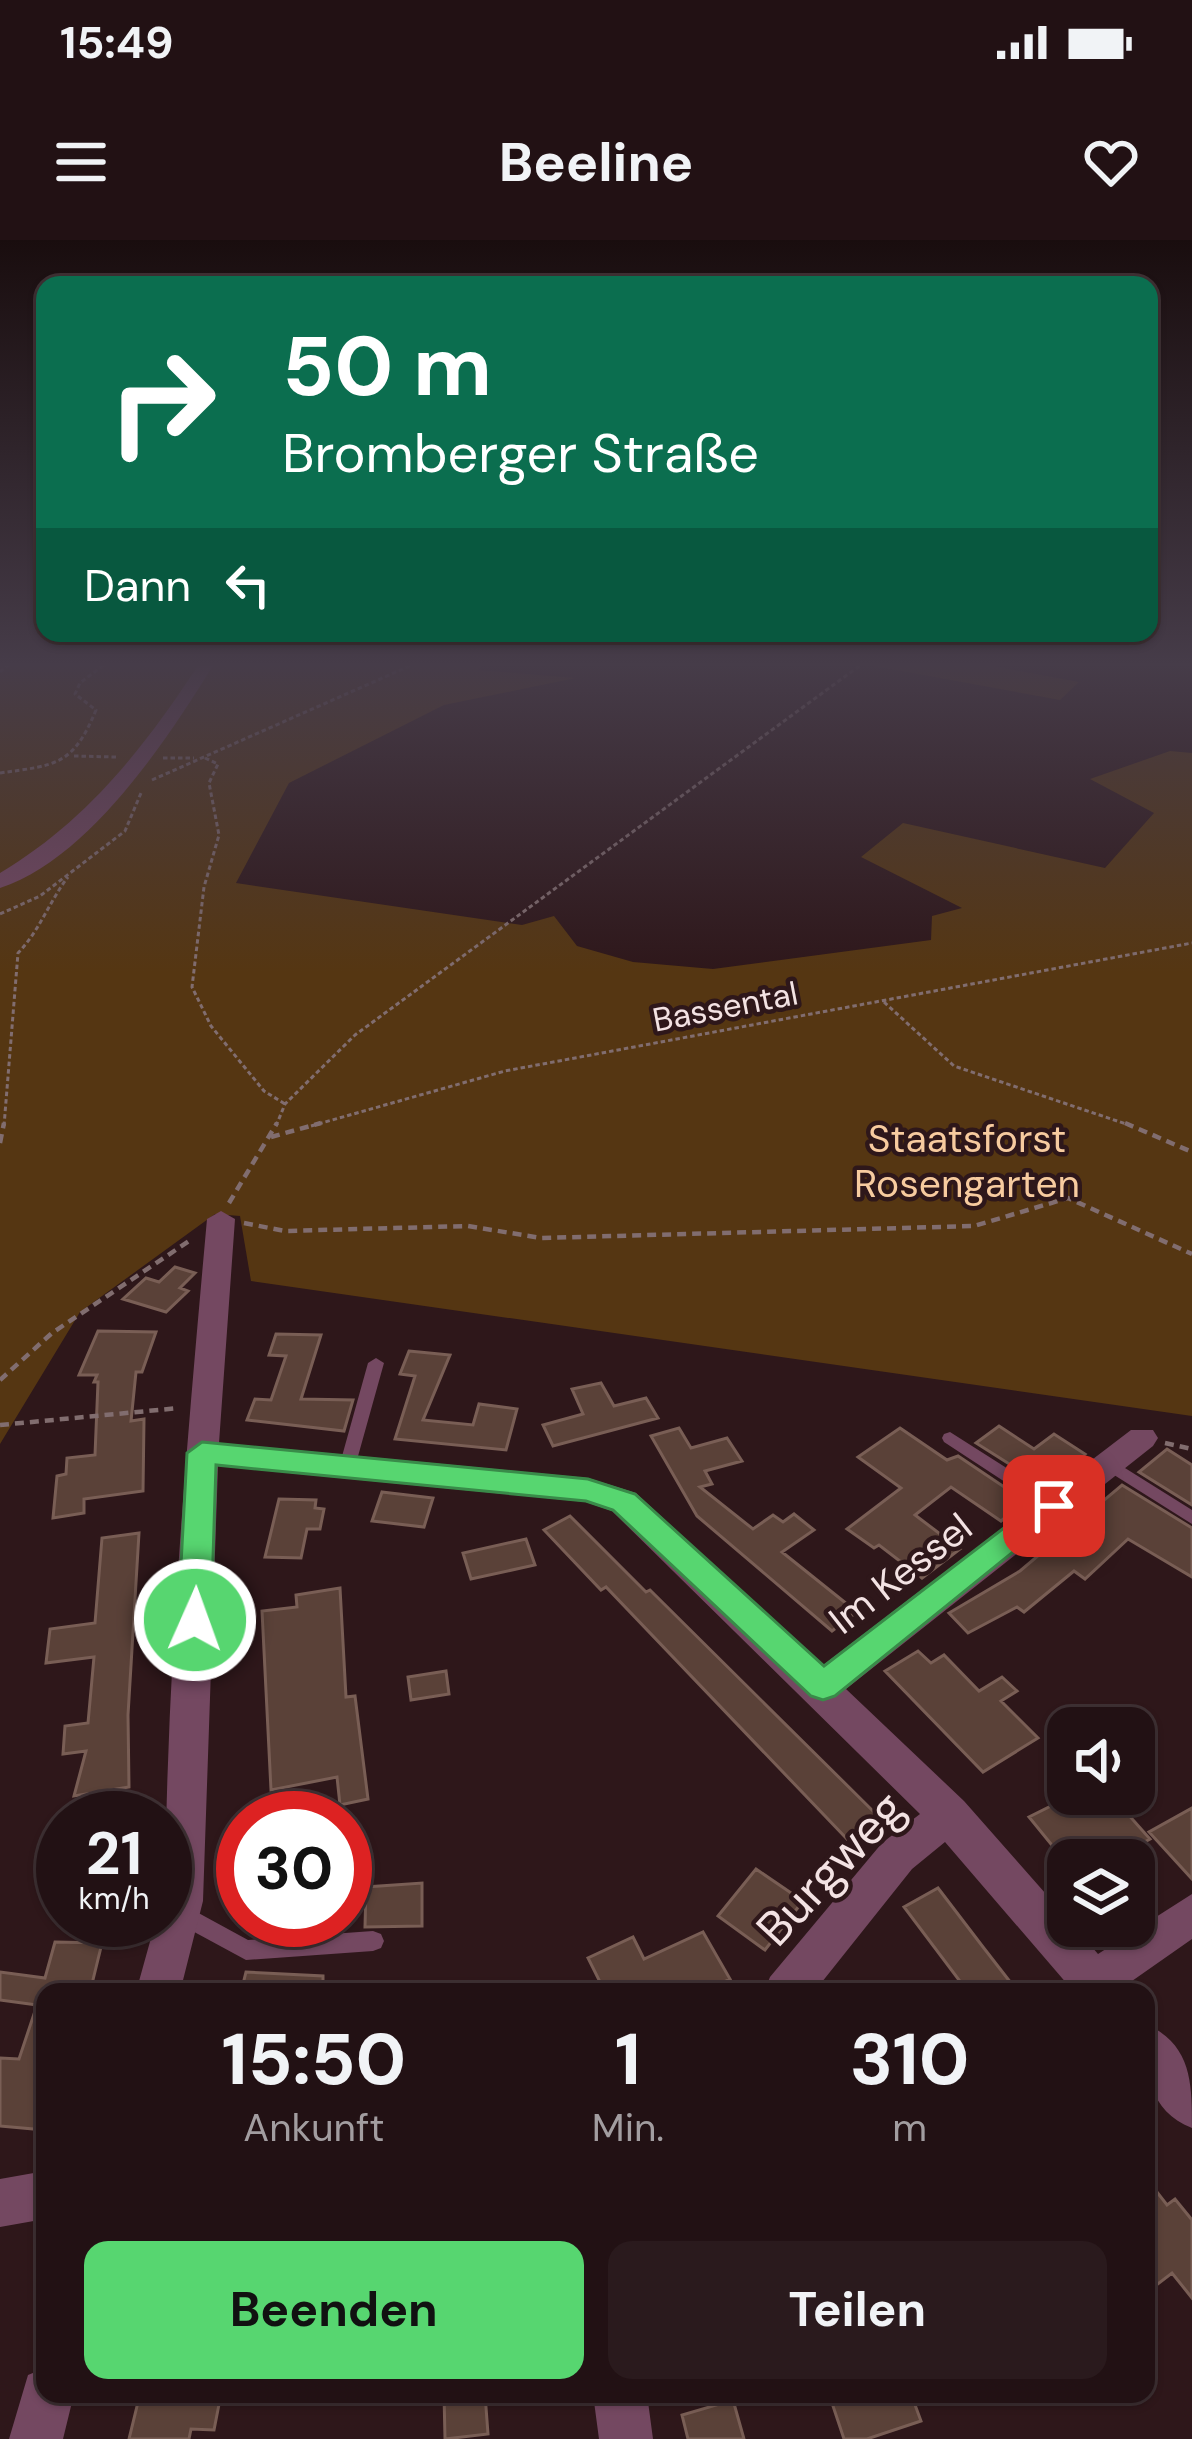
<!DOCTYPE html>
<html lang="de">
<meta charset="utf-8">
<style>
:root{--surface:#221114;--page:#2a1a1d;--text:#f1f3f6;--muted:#a29da0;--line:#3f3134;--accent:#57d670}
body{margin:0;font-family:"DM Sans",sans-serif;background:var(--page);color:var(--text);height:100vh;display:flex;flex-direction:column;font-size:45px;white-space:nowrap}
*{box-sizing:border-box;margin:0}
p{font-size:39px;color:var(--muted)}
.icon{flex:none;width:66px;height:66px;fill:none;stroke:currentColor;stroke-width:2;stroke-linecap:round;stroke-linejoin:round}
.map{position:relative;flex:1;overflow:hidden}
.drawer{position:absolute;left:36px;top:1743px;width:1119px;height:420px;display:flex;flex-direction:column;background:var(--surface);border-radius:24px;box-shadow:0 3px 9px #0004,0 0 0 3px var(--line)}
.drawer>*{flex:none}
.top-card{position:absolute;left:36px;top:36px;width:1122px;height:366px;border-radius:24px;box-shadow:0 3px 9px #0004,0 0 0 3px var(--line);background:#0b6e4f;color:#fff;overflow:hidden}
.buttons{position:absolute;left:1047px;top:1467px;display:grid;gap:24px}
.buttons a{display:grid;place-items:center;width:108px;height:108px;border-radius:24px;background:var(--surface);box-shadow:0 3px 9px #0004,0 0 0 3px var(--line);font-size:60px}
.speed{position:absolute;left:36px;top:1551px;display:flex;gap:24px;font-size:60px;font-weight:700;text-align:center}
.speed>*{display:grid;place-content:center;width:156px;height:156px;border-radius:50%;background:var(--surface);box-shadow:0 3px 9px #0004,0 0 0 3px var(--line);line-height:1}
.speed small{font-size:30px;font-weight:400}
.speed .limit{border:18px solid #d22;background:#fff;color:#111}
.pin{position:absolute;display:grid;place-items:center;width:102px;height:102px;color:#fff;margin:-51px;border-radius:24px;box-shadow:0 6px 18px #0006}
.me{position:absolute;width:132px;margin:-66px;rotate:2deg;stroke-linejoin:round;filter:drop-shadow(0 0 9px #0008)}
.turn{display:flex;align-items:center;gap:42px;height:252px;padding:0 48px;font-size:54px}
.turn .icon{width:156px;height:156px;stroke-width:2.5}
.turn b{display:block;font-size:84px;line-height:102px}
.then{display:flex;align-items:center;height:114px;padding:0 48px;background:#0003;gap:24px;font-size:45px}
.eta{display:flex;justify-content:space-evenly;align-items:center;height:204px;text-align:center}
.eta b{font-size:72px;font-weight:700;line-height:84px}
.button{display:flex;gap:24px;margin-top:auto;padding:24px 48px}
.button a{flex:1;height:138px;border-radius:24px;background:var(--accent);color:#111;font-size:48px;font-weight:700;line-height:138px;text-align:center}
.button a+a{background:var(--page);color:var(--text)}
.status{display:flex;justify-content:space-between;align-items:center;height:84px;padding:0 60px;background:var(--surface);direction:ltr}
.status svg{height:33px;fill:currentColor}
header{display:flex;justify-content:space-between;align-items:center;height:156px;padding:0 48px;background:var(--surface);font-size:54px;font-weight:700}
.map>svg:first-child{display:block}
.green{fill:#553612}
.building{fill:#5a4138;stroke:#795e55;stroke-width:3}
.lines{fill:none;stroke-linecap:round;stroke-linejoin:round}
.path-far1{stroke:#816d6f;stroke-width:3;stroke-dasharray:4.5 3;stroke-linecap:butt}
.path{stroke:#816d6f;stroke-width:4.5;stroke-dasharray:9 6;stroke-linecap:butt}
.lane{fill:#744861;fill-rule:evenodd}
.street{fill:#744861;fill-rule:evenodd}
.route{fill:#57d670;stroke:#398b49;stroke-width:3}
.labels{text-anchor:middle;stroke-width:9;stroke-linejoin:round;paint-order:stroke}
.far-street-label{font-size:33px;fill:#f3e2e3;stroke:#2e171a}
.park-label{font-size:39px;fill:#f7cb9f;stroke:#2e171a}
.street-label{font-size:39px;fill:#f3e2e3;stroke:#2e171a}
.near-street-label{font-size:48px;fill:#f3e2e3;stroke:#2e171a}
</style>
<div class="status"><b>15:49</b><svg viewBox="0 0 49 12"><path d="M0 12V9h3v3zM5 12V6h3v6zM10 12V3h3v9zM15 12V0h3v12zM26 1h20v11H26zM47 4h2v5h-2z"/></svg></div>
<header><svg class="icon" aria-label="menu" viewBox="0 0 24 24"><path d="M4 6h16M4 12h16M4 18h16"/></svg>Beeline<svg class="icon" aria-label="heart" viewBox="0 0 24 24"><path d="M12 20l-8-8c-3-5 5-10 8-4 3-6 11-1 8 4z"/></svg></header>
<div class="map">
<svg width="1192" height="2199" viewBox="0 0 1192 2199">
<rect width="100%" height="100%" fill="#2e171a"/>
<!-- green -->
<path class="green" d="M0 424H483L478 430 576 438 444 465 289 543 236 643 522 685 554 676 577 706 633 722 713 729 931 700 932 676 962 668 861 617 903 583 1105 628 1154 573 1090 539 1170 511 1192 513V1176L251 1041 240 976 215 974 80 1072 0 1204Z
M982 424 1079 442 1060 460 874 426Z"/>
<!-- building -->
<path class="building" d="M175 1027 195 1033 180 1048 188 1051 166 1072 123 1059 146 1038 159 1042Z
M98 1091 156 1092 142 1132H136L131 1181 144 1179 143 1251 84 1259V1273L53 1278 57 1236 66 1234 67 1218 95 1215 98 1142H94L97 1135H79Z
M276 1094 321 1095 301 1159 353 1160 344 1191 247 1180 255 1159 271 1160 286 1116 269 1115Z
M409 1111 450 1115 423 1180 473 1185 479 1164 517 1169 506 1210 395 1199 415 1136 400 1134Z
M601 1143 614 1166 646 1158 658 1178 553 1206 543 1185 583 1174 572 1149Z
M999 1186 1034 1209 1054 1194 1085 1214 1044 1246 976 1203Z
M679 1188 691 1208 727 1198 742 1221 705 1231 712 1244 700 1247 753 1289 773 1275 783 1282 794 1274 814 1290 782 1312 857 1372 832 1391 697 1276 651 1196Z
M900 1188 947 1220 958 1216 1025 1261 1001 1281 951 1247 915 1275 960 1309 922 1338 879 1305 874 1308 847 1289 901 1248 858 1217Z
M1167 1209 1192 1225V1265L1139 1232Z
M1122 1245 1192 1288V1337L1128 1299 1085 1339 1074 1331 1024 1372 1017 1367 968 1393 949 1373 1020 1331Z
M382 1252 433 1258 424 1287 372 1281Z
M279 1259 316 1260 315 1268 324 1269 320 1289H307L301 1318 265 1317Z
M570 1276 646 1352 650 1350 878 1576 847 1599 606 1347 601 1350 544 1290Z
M139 1293 128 1475 129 1547 74 1556 86 1511 63 1514 65 1486 88 1483 94 1417 46 1423 50 1389 95 1383 102 1298Z
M526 1299 535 1325 471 1339 463 1313Z
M340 1348 346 1457 355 1456 368 1559 340 1565 337 1537 271 1550 262 1371 297 1367 296 1355Z
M918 1411 931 1423 944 1415 979 1451 1002 1437 1017 1451 1001 1461 1038 1498 983 1532 885 1431Z
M446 1431 449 1454 411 1460 408 1437Z
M1075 1554H1110L1150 1599 1111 1620H1064L1029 1577Z
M1192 1568V1639L1149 1592Z
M756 1629 803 1661 765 1710 718 1676Z
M422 1643V1686L365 1687 366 1647Z
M938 1648 983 1707 1018 1752H968L904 1667Z
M703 1692 730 1739 702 1752H605L588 1718 633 1697 644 1719Z
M55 1702 102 1703 90 1752H45V1890L0 1886V1818L19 1819 37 1765 0 1760V1732L45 1738Z
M246 1732 323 1736V1752H241Z
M1146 1938 1167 1965 1175 1959 1192 1980V2058L1172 2033 1146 2053Z
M140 2154H221L214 2190 191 2189 189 2199H129Z
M444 2154H485L488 2194 445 2199Z
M829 2154H911L921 2181 867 2199H844Z
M733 2160 744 2199H688L682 2175Z"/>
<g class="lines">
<!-- path-far1 -->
<path class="path-far1" d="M0 432 9 424
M74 516 116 517
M163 518H194
M205 518 218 524 209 543 219 595 204 647 192 747 211 786 264 851 285 864
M0 533C56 525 73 526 96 470L75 454 80 443 105 424
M152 540 414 424
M0 674 40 656 125 591 141 553
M884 762 954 826 1132 886
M4 886 18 713C40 690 49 662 68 637
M276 886 285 864 355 795 862 424
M311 886 505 831 1192 703"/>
<!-- path -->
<path class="path" d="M1125 883 1192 912
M271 897 321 883
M0 903 4 883
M229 963 277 883
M244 983 285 991 468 986 541 998 974 986 1068 958 1192 1014
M0 1140 52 1093 192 999
M0 1185 179 1168
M1165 1203 1192 1209"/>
<!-- lane -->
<path class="lane" d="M376 1118 384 1123 355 1227 353 1231H341L339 1227 368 1123Z
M950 1192 1060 1262 1062 1266 1060 1270H1048L944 1202 942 1198 944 1194Z
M1109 1218 1192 1270V1284L1103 1228 1101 1224 1103 1220Z
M182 1664 248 1700 373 1691 381 1694 384 1701 381 1708 373 1711 246 1720 174 1681 171 1674 174 1667Z"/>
<!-- street -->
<path class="street" d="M199 424H214C167 500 89 619 0 648V633C87 581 144 508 199 424Z
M221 971 235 979 219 1203 588 1238 636 1253 822 1426 1131 1190H1153L1158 1198 1153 1206 846 1449 964 1561 1068 1679V1686H1074L1098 1714 1192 1654V1699L1122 1748 1124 1752H1074L945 1602 912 1629 814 1752H764L770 1737 882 1603 920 1574 612 1271 586 1262 218 1226 203 1661 180 1752H136L156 1680H165C165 1446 186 1212 207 979Z
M1146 1784C1192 1805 1192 1843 1192 1888 1145 1869 1146 1828 1146 1784Z
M45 1931V1979L0 1987V1939Z
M45 2128V2154H74L63 2199H9L28 2135Z
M593 2154H647L653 2199H599Z"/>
</g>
<!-- sky -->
<linearGradient id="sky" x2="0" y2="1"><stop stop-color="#190d0e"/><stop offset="0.58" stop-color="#463c49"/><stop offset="1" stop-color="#463c49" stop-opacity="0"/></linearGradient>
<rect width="1192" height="732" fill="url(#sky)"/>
<!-- route -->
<path class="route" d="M202 1202 588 1239 635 1254 824 1426 1043 1258H1065L1070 1266 835 1456 823 1460 811 1456 613 1270 586 1261 216 1225 211 1380 206 1389 195 1393 183 1389 178 1380 187 1213Z"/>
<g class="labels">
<!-- far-street labels -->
<g class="far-street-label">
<text transform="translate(725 766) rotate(-11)" y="12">Bassental</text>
</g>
<!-- park labels -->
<g class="park-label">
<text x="967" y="912">Staatsforst<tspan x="967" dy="45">Rosengarten</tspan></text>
</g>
<!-- street labels -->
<g class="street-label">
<text transform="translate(900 1333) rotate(-38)" y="14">Im Kessel</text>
</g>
<!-- near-street labels -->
<g class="near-street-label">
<text transform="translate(830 1628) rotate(-47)" y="17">Burgweg</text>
</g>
</g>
</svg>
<div class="buttons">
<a><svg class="icon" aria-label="sound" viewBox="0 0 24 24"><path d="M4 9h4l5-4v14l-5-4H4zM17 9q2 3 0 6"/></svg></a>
<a><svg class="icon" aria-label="layers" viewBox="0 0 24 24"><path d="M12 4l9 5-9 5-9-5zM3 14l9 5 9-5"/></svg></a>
</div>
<div class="speed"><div>21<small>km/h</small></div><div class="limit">30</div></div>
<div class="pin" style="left:1054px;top:1266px;background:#d93025"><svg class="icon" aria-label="arrive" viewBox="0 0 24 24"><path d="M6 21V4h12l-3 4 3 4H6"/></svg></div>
<svg class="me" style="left:195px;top:1380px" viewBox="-20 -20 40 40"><circle r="17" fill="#57d670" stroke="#fff" stroke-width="3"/><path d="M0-11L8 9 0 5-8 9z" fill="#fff"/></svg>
<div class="top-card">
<div class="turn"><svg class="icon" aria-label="right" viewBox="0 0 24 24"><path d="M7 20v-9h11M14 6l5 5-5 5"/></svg><div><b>50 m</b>Bromberger Straße</div></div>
<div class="then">Dann<svg class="icon" aria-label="left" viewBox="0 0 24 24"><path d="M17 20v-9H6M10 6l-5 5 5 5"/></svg></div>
</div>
<section class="drawer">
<div class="eta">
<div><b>15:50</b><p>Ankunft</p></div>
<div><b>1</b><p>Min.</p></div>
<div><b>310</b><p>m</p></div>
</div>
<div class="button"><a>Beenden</a><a>Teilen</a></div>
</section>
</div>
